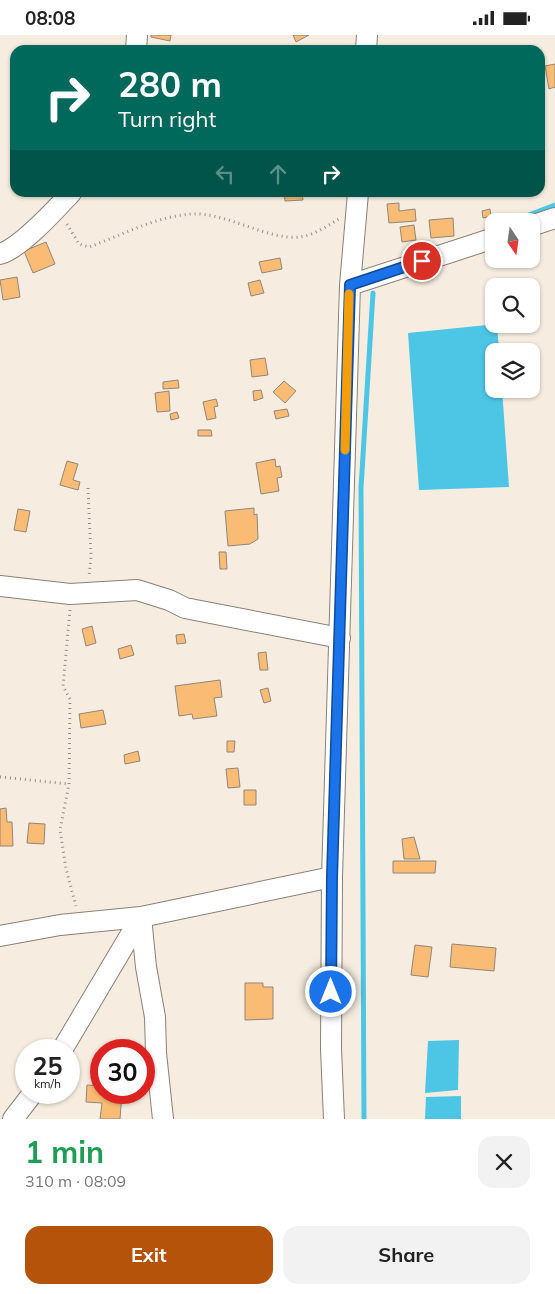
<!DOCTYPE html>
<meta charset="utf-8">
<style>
:root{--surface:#fff;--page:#f2f2f2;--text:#222;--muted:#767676;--accent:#b45309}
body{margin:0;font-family:Mulish,sans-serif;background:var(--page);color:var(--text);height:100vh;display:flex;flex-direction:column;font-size:19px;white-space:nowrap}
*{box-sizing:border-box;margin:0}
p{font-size:16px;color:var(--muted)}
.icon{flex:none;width:28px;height:28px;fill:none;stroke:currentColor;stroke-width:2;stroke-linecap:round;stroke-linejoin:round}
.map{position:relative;height:1084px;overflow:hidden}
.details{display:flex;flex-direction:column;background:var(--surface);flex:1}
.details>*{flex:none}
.top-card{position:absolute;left:10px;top:10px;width:535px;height:152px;border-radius:15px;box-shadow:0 1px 4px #0004;background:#00695c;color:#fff;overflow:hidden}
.needle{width:32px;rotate:167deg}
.tools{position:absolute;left:485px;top:178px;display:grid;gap:10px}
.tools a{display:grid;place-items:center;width:55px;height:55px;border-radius:10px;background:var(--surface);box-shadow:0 1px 4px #0004;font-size:25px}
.speed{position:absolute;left:15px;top:1004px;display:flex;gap:10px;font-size:25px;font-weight:700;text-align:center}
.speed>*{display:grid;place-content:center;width:65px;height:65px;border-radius:50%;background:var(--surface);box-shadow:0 1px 4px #0004;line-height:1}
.speed small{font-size:12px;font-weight:400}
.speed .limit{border:8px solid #d22;background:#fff;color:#111}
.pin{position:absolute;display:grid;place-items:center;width:42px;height:42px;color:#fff;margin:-21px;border:2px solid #fff;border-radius:50%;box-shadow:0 1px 5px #0007}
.me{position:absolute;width:55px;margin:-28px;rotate:0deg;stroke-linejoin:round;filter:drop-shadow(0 0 4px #0008)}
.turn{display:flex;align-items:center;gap:18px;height:105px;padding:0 25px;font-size:22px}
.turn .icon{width:65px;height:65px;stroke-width:2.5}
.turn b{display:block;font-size:35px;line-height:42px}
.lanes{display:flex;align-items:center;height:48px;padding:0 25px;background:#0003;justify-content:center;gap:25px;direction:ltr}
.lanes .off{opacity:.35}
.round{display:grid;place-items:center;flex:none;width:52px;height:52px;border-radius:15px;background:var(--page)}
.overview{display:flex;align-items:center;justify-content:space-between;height:85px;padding:0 25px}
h1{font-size:30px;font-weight:700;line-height:38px;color:#1e9e55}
.primary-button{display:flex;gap:10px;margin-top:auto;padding:10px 25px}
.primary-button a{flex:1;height:58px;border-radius:15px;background:var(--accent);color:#fff;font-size:20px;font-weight:700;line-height:58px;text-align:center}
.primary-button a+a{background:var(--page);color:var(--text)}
.status{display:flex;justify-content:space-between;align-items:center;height:35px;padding:0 25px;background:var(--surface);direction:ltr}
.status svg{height:14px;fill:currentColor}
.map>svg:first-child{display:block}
.water{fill:#4dc5e5}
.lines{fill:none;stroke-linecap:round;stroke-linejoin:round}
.stream{stroke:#4dc5e5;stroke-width:5}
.building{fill:#fabc74;stroke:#90867b}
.minor-casing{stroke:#8a8176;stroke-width:22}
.path{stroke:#968f86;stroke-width:3;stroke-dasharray:1 4;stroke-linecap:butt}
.minor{stroke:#fff;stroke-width:20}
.route-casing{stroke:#114b97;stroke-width:12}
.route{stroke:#1a73e8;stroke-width:9}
.slow{stroke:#f59e0b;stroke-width:9}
</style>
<div class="status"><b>08:08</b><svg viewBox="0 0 49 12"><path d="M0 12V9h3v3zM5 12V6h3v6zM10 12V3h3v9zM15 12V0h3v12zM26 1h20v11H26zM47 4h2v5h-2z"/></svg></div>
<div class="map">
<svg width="555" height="1084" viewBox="0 0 555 1084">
<rect width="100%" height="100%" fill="#f6ede0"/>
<!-- water -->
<path class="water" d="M497 289 499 316H494V354H502L509 452 419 455 408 298Z
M459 1005 458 1055 425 1058 428 1006Z
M461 1061V1084H425L426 1062Z"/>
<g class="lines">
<!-- stream -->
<path class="stream" d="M513 186 555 170
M364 1084 361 453 373 258"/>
</g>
<!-- building -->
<path class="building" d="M151 0H171L170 6 151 2Z
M293 0H309L296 7Z
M555 29V52L549 54 545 31Z
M284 158H302L303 165 285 166Z
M399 168V176L415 174 416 186 389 188 387 169Z
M490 174 491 181 483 183 482 176Z
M453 183 454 201 431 203 429 185Z
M414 190 416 205 402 207 400 192Z
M46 207 55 229 33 238 24 216Z
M280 223 282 234 262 238 259 227Z
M17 242 20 262 3 265 0 245Z
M260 245 264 258 251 261 248 248Z
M265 323 268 340 252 342 250 325Z
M178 345 179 353 163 354V347Z
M284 346 296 356 285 368 273 357Z
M261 355 263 363 254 366 253 356Z
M169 356 170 376 157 377 155 358Z
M216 364 218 371 214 372 216 383 207 385 203 367Z
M287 374 289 381 276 384 274 376Z
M177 377 179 383 171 385 170 379Z
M198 395H211L212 401H198Z
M275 424 276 432 280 431 282 442 277 443 279 456 261 459 256 428Z
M67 426 78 429 73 445 80 447 78 455 60 450Z
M254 473V480L257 479 258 504 250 509 228 511 225 476Z
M18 474 30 476 26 497 14 495Z
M219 517H226L227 534H220Z
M92 591 96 608 86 611 82 594Z
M184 599 186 608 177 609 176 600Z
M131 610 134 620 120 624 118 614Z
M266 617 268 635H260L258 618Z
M220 645 222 662 214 663 217 681 193 684 192 679 179 681 175 651Z
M268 653 271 666 264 668 260 655Z
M103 675 106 689 81 693 79 679Z
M227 706H235L234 717H227Z
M138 716 140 726 125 729 124 720Z
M238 733 240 752 228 753 226 734Z
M244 755H256V770H244Z
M6 773 7 787H12L13 811H0V774Z
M29 788 45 789 44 809 27 808Z
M414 802 420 824H404L402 804Z
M393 826H436L435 838H393Z
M452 909 496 913 494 936 450 932Z
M415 910 432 912 428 942 411 940Z
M245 948H263V952H273V984L245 985Z
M87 1050 101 1051V1058H122L120 1084H100L102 1068 86 1067Z"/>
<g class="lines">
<!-- minor casing -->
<g class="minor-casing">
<path id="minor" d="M136 15 137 0
M366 15 367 0
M531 191 555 183
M0 219C21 213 56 174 71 158
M350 250 494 203
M0 551 70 559 137 555 169 565 185 573 340 603
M0 901 60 890 141 882 146 932 155 982 156 1018 163 1084
M62 1015 141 882 332 842
M13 1084 33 1058
M334 1084 331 1014 332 842 350 250 358 158"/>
</g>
<!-- path -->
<path class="path" d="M67 189 79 209 89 212C122 200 157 181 192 179 226 177 269 206 300 202 314 200 327 191 339 184
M88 453 91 521 89 542
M70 575 63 651 70 664 69 749 60 795 66 834 76 871
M0 742 69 749"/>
<!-- minor -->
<use href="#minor" class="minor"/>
</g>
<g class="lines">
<!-- route casing -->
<g class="route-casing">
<path id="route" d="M331 957 332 842 350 250 422 226"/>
</g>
<!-- route -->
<use href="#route" class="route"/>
<!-- slow -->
<path class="slow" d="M345 415 349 259"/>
</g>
</svg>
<div class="tools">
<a><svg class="needle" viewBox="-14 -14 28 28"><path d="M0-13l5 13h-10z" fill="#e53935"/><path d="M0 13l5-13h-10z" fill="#767676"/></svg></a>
<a><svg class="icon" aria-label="search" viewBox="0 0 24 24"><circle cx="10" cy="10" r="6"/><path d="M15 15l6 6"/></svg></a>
<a><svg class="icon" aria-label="layers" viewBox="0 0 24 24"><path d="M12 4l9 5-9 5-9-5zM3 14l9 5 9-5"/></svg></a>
</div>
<div class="speed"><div>25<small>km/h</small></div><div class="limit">30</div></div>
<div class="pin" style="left:422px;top:226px;background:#d93025"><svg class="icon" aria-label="arrive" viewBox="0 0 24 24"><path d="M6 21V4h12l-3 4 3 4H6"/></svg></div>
<svg class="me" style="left:331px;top:957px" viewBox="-20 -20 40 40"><circle r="17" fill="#1a73e8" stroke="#fff" stroke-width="3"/><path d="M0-11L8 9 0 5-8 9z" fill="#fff"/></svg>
<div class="top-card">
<div class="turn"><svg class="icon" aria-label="right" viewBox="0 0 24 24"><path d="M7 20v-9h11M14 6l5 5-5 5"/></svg><div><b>280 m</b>Turn right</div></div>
<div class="lanes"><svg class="icon off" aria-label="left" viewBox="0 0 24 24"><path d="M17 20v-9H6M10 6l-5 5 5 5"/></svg><svg class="icon off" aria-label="ahead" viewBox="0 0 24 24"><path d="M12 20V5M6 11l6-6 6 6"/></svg><svg class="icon" aria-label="right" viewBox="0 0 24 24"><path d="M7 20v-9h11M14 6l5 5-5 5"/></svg></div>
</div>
</div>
<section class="details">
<div class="overview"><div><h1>1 min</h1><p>310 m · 08:09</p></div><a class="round"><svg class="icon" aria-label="close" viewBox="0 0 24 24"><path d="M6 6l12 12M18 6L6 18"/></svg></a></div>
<div class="primary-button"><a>Exit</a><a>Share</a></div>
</section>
